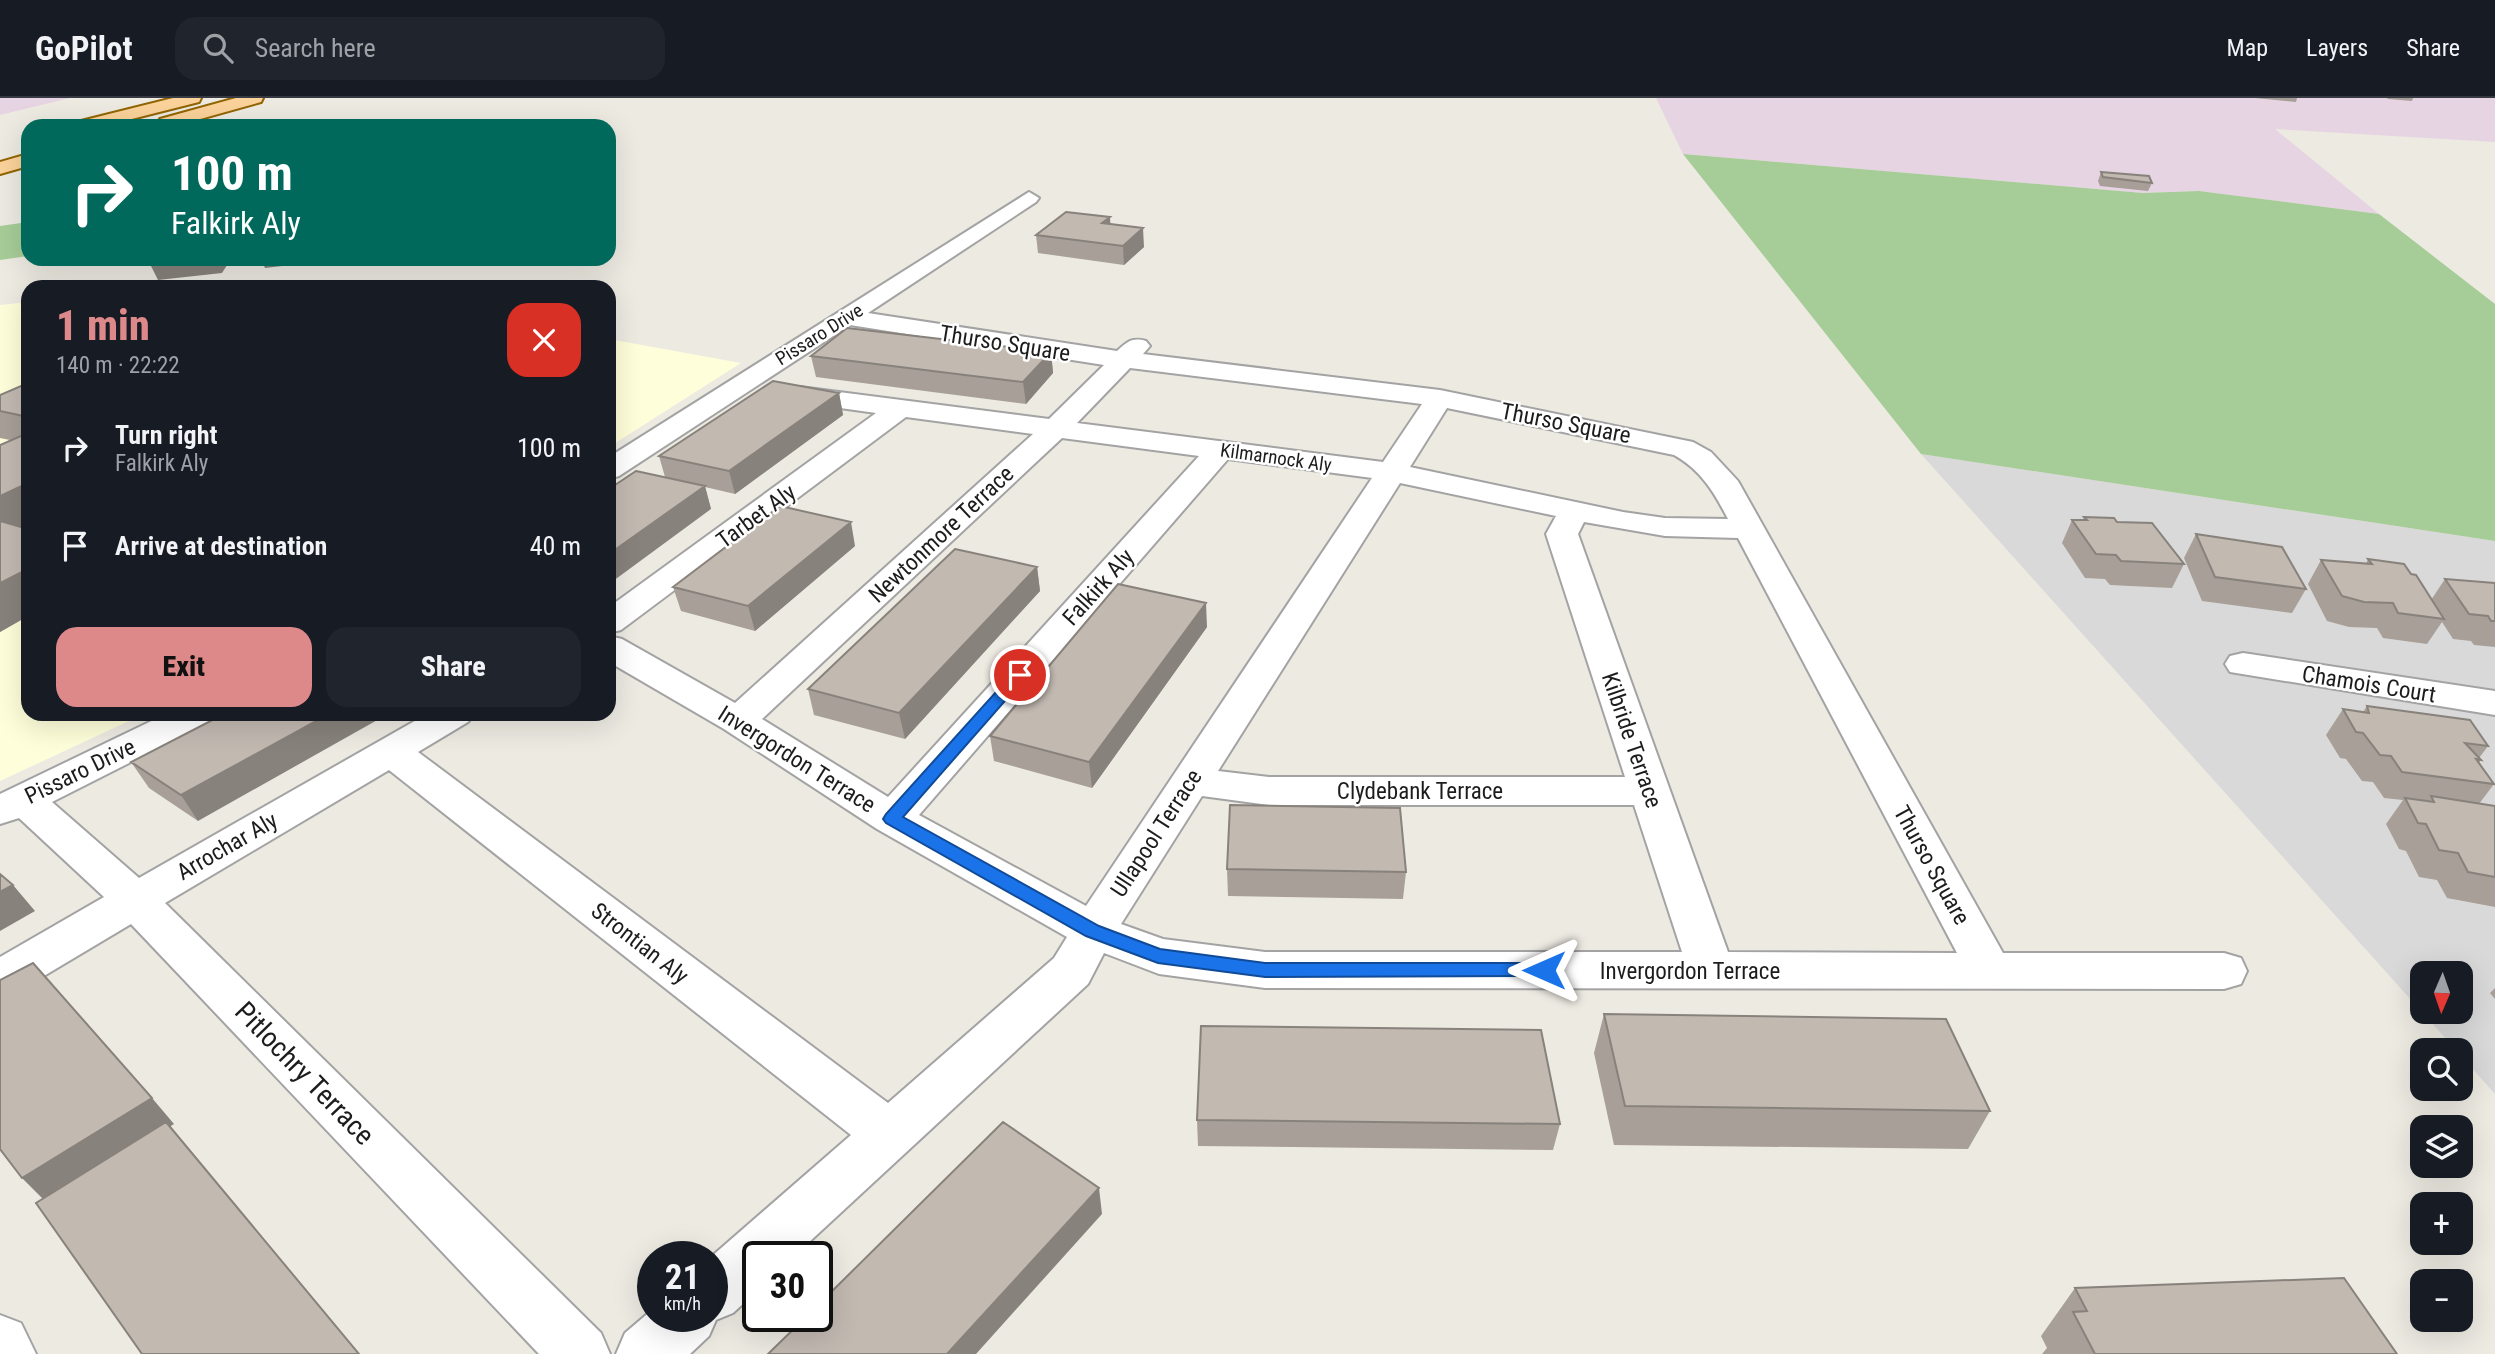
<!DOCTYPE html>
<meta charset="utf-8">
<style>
:root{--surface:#171b24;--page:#20242c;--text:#f1f3f6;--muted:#9ea1a6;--line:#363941;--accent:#dd8889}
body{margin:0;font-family:"Roboto Condensed",sans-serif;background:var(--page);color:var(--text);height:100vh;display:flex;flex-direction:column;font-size:26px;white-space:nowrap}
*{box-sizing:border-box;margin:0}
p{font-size:23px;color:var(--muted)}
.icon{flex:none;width:38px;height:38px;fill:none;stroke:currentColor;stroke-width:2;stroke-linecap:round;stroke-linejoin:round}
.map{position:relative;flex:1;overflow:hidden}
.side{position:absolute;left:21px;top:182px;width:595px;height:441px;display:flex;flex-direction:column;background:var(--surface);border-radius:21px;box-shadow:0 7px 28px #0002}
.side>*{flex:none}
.guide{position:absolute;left:21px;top:21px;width:595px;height:147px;border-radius:21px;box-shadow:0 7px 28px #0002;background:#00695c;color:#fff;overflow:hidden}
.needle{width:46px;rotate:182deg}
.buttons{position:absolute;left:2410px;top:863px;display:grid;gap:14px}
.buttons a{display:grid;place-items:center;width:63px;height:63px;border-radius:14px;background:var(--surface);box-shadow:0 7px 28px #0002;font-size:35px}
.speed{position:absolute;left:637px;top:1143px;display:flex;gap:14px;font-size:35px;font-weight:700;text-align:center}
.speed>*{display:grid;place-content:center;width:91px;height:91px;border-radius:50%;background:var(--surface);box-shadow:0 7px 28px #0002;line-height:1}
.speed small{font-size:18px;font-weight:400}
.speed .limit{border:4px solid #111;border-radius:10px;background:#fff;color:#111}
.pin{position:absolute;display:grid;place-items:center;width:60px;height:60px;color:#fff;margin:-30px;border:4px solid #fff;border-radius:50%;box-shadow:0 2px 7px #0007}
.me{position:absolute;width:77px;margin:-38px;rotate:270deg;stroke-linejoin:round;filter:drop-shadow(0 0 5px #0008)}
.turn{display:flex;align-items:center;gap:24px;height:147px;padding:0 35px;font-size:32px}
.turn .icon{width:91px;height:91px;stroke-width:2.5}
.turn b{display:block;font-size:49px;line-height:60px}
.round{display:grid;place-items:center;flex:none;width:74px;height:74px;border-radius:21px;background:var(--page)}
.overview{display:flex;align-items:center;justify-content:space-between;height:119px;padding:0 35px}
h1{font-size:42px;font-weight:800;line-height:52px;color:var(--accent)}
.primary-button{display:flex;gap:14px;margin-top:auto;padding:14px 35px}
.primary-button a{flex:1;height:80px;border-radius:21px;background:var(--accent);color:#111;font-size:28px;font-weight:800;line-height:80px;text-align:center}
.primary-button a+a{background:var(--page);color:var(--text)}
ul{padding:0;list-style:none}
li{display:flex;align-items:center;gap:21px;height:98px;padding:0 35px}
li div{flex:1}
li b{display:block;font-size:26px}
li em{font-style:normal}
header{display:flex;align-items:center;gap:42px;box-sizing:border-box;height:98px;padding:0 35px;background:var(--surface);border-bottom:2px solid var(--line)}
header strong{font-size:33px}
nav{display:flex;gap:38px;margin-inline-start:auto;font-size:24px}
.search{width:490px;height:63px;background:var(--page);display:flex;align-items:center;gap:18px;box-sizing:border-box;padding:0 24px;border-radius:21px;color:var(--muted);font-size:26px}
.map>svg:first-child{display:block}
.residential{fill:#dad9d9;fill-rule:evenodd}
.industrial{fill:#e6d4e3}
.education{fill:#fefeda}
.forest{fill:#a6cc97}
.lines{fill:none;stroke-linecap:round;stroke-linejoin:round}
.minor-casing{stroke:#a3a3a3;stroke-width:4}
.major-casing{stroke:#926502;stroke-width:4}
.minor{fill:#fff;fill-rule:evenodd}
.major{fill:#fad29a;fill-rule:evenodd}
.wall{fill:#a79f98}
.shaded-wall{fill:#88827c}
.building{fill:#c2b9b1;stroke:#88827c;stroke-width:2}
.route{fill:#1a73e8;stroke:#114b97;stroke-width:2}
.labels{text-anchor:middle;stroke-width:5;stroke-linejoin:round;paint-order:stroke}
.far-street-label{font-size:19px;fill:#1c1c1c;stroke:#fff}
.street-label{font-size:23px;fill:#1c1c1c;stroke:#fff}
.near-street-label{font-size:28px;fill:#1c1c1c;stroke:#fff}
</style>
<header>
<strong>GoPilot</strong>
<div class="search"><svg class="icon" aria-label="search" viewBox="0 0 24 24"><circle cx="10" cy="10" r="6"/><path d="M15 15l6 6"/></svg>Search here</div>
<nav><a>Map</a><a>Layers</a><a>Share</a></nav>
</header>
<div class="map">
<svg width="2495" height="1256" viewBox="0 0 2495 1256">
<rect width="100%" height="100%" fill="#edeae2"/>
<!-- residential -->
<path class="residential" d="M1921 356 2495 443V996L2461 958 2460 952H2456ZM2422 875H2460V914H2422Z"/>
<!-- industrial -->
<path class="industrial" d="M0 0H70L0 17Z
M1656 0H2495V44L2275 31 2379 116 2199 93 2143 95 1683 56Z"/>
<!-- education -->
<path class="education" d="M28 204V616H144L0 683V207Z
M609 241 741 265 609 349Z"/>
<!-- forest -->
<path class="forest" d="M1683 56 2143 95 2199 93 2379 116 2495 206V443L1921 356Z
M28 124V158L0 162V128Z"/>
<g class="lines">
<!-- minor casing -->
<g class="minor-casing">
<path id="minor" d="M1029 94 1039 100 1036 104 868 215 1117 253C1127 244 1132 239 1146 243L1150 248 1143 256 1440 292 1693 344 1711 354 1738 383 2003 855H2224L2241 860 2247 873 2241 886 2224 891 1265 890 1159 876 1104 855 1088 886 794 1158H758V1192L733 1215 716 1222 709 1238 690 1256H616L625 1235 653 1211V1218H712V1158L851 1037 389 672 165 805 601 1235 610 1256H539L131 826 17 894 0 899V859L104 799 19 720 0 726V696L166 616H216L210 624 52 704 139 780 427 616H474L468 624 418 654 888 1005 1054 860 1067 839 877 731 724 631 609 564V538L622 541 735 605 1033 336 906 319 621 532 609 535V509L876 315 790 303 786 297 790 291 800 289 1049 321 1104 267 850 227 619 378 609 381V359ZM1130 270 1422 306 1383 364 1077 325ZM1447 310 1674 357C1701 372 1714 394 1728 421L1665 420 1623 414 1410 369ZM1062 340 1199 358 888 699 762 621ZM1228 361 1372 380 1086 808 919 717ZM1400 385 1556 418 1546 436 1625 679H1269L1218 673ZM1584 424 1665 438 1738 440 1957 855 1728 854 1578 436ZM1202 698 1269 707H1634L1682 854H1265L1163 841 1121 826Z
M2243 555 2495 593V617L2230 574 2225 566 2230 558Z
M0 1217 21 1225 36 1256H0Z"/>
</g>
<!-- major casing -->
<g class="major-casing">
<path id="major" d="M173 0H201L199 4 104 28H74L77 24Z
M236 0H263L261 4 175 28H159L157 25 160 21Z
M28 56V68L0 76V64Z"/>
</g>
<!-- minor -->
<use href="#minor" class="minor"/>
<!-- major -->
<use href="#major" class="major"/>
</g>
<!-- wall -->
<path class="wall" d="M2255 0H2297L2296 4Z
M2387 0H2413L2412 3 2388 1Z
M2101 74 2152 85 2148 93 2100 88 2098 83Z
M1110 126 1144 149 1124 167 1038 155 1036 137Z
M1051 254 1053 275 1026 306 816 279 811 258Z
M28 285V429L25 430 28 518 0 534V347L10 342 0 340V297Z
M839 295 843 317 735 396 705 389 711 411 665 379 659 358Z
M2084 419 2117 424 2184 466 2172 490 2110 487 2105 481 2085 480 2062 445 2072 422H2083Z
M2196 436 2306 491 2292 515 2202 503 2184 460Z
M855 448 755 533 681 513 673 489Z
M2368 461 2411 476 2431 502 2445 481 2495 485V549L2474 547 2471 543 2453 541 2442 524 2427 546 2383 540 2377 530 2349 529 2327 523 2308 486 2321 462 2366 466Z
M1037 469 1040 493 905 641 814 617 808 591Z
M1207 529 1092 690 994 663 990 638Z
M2367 608 2488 648 2479 660 2481 662 2479 665 2494 686 2479 706 2495 708V809L2447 800 2437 782 2419 779 2406 753 2399 751 2386 726 2403 702 2384 700 2373 684 2362 683 2346 661 2340 660 2326 637 2343 611 2363 614Z
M224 616 198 723 149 690 131 664Z
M1227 771 1406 774 1403 801 1228 798Z
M2495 890V901L2490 895Z
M1604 916 1990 1013 1968 1051 1614 1047 1594 955Z
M1197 1022 1560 1026 1553 1052 1198 1048Z
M2075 1190 2397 1256H2042L2047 1250 2041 1238Z"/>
<!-- shaded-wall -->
<path class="shaded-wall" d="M1110 119 1111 137 1102 125Z
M1143 130 1144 149 1124 167 1123 148Z
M161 161H231L222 175 158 182 148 162Z
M261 161H327L325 163 265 170Z
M1051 254 1053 275 1026 306 1023 284Z
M839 295 843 317 735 396 729 373Z
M28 385V429L0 442V398Z
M705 388 711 411 609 486V456Z
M851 424 855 448 755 533 748 508Z
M1037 469 1040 493 905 641 899 615Z
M28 471V518L0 534V485Z
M1206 505 1207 529 1092 690 1089 664Z
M329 616H388L198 723 181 697Z
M13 787 35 813 0 833V794Z
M152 1000 174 1026 48 1106 22 1080Z
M1099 1090 1102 1116 976 1256H947Z"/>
<!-- building -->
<path class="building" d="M2101 74 2149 78 2152 85 2103 79Z
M1066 114 1110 119 1102 125 1143 130 1123 148 1036 137Z
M847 230 1051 254 1023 284 811 258Z
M773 283 839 295 729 373 659 358Z
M28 285V319L0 313V297Z
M28 335V385L0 398V347Z
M636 373 705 388 609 456V391Z
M780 408 851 424 748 508 673 489Z
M2084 419 2114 420 2117 424 2152 425 2184 466 2121 463 2116 457 2096 456 2072 422H2087Z
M0 423 28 431V432L26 433 28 434V471L0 485Z
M2196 436 2282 449 2306 491 2215 479Z
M955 451 1037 469 899 615 808 591Z
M2368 461 2404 466 2411 476 2416 477 2444 521 2398 515 2393 505 2364 504 2342 498 2321 462 2372 466Z
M2445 481 2495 485V523H2491L2488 518 2469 516Z
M1118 486 1206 505 1089 664 990 638Z
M2367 608 2470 622 2488 648 2465 645 2481 662 2476 661 2494 686 2402 674 2391 658 2380 657 2363 635 2356 634 2343 611 2369 615Z
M224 616H329L181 697 131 664Z
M2431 698 2495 708V779L2468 774 2458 755 2439 752 2426 726 2418 725 2405 700 2434 704Z
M1230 707 1400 710 1406 774 1227 771Z
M0 776 13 787 0 794Z
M33 865 152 1000 22 1080 0 1051V882Z
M1604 916 1946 921 1990 1013 1625 1008Z
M1201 928 1541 932 1560 1026 1197 1022Z
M166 1024 359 1256H142L36 1105Z
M1003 1024 1099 1090 947 1256H768L807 1218H817V1208Z
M2344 1180 2397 1256H2095L2073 1214 2087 1213 2075 1190Z"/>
<!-- route -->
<path class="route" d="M1020 572 1025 574V580L903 719 1099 828 1160 851 1265 865H1544L1550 867 1553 872 1550 878 1265 879 1158 865 1086 838 886 725 883 721 886 716 1014 574Z"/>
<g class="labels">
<!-- far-street labels -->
<g class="far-street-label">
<text transform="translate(819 236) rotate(-32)" y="7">Pissaro Drive</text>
<text transform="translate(1276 359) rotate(8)" y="7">Kilmarnock Aly</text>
</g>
<!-- street labels -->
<g class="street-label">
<text transform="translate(1005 245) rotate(9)" y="8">Thurso Square</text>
<text transform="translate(1566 325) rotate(11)" y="8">Thurso Square</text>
<text transform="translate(756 418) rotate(-36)" y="8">Tarbet Aly</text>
<text transform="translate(941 436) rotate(-43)" y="8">Newtonmore Terrace</text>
<text transform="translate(1098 489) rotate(-48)" y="8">Falkirk Aly</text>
<text transform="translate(2369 586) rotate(9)" y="8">Chamois Court</text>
<text transform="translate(1632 642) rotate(71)" y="8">Kilbride Terrace</text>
<text transform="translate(797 661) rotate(32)" y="8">Invergordon Terrace</text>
<text transform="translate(80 673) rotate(-26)" y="8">Pissaro Drive</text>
<text x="1420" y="701">Clydebank Terrace</text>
<text transform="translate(1156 735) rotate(-57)" y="8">Ullapool Terrace</text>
<text transform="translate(227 748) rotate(-30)" y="8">Arrochar Aly</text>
<text transform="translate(1932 767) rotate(61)" y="8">Thurso Square</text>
<text transform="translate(640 845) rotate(38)" y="8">Strontian Aly</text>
<text x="1690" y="881">Invergordon Terrace</text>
</g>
<!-- near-street labels -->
<g class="near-street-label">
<text transform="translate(305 975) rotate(46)" y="10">Pitlochry Terrace</text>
</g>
</g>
</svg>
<div class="buttons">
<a><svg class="needle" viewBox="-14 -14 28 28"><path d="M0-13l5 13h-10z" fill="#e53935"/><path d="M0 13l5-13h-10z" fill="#9ea1a6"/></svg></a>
<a><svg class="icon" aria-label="search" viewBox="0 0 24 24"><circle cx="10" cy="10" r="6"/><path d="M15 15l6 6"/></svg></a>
<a><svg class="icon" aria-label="layers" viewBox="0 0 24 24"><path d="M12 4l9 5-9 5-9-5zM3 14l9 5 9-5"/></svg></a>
<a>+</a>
<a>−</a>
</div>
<div class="speed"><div>21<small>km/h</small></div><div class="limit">30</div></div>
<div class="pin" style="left:1020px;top:577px;background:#d93025"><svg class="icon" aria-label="arrive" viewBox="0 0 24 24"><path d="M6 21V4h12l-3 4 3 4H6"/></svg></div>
<svg class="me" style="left:1544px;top:872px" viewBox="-20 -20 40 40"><path d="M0-17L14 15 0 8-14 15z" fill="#1a73e8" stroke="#fff" stroke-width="4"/></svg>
<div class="guide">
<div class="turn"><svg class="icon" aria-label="right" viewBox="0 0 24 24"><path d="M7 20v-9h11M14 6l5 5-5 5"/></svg><div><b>100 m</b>Falkirk Aly</div></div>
</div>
<section class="side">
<div class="overview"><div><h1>1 min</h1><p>140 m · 22:22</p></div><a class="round" style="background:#d93025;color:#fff"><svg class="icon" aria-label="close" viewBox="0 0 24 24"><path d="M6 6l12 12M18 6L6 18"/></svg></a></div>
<ul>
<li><svg class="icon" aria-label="right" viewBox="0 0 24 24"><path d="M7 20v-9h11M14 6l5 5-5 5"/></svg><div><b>Turn right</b><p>Falkirk Aly</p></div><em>100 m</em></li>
<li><svg class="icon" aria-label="arrive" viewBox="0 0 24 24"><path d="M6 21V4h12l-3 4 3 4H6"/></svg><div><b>Arrive at destination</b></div><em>40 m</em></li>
</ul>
<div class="primary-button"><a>Exit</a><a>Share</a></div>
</section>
</div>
